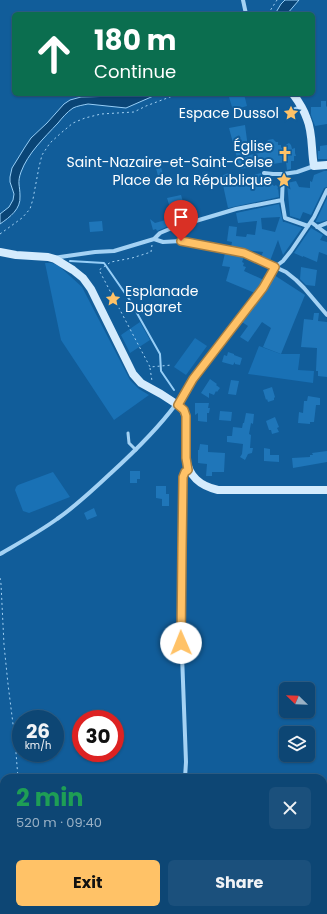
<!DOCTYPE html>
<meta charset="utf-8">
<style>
:root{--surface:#0d4674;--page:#1b507c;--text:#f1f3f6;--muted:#9ab1c5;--line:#2d5e86;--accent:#ffc267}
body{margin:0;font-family:Poppins,sans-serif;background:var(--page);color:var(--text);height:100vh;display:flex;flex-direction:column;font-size:15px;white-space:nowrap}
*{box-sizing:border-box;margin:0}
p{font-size:13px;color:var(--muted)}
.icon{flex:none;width:22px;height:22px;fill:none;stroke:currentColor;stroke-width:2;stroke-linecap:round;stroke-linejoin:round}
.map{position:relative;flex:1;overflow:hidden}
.side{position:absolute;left:0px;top:774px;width:327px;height:140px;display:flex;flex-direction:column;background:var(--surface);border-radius:12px 12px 0 0;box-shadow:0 1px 3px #0004,0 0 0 1px var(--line)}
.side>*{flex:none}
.hud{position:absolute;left:12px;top:12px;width:303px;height:84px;border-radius:6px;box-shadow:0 1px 3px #0004,0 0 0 1px var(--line);background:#0b6e4f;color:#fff;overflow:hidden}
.needle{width:26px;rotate:293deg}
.controls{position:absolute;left:279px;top:682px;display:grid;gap:8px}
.controls a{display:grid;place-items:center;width:36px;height:36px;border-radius:6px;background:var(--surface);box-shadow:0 1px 3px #0004,0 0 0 1px var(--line);font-size:20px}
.speed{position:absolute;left:12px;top:710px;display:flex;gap:8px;font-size:20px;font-weight:700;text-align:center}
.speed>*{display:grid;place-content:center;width:52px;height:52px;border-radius:50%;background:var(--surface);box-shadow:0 1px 3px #0004,0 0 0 1px var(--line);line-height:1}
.speed small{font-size:10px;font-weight:400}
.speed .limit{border:6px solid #d22;background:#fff;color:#111}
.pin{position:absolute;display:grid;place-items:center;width:34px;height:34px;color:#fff;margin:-41px -17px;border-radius:50% 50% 50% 0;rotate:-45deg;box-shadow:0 0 4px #0007}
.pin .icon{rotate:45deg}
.me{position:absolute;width:44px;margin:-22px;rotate:359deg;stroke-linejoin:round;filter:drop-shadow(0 0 3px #0008)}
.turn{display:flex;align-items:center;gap:14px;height:84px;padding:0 16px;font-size:18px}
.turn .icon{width:52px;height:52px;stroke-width:2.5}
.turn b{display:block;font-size:28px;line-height:34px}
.round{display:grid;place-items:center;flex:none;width:42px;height:42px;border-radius:6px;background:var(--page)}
.summary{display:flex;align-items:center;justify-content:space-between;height:68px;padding:0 16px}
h1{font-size:24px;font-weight:700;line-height:30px;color:#1e9e55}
.button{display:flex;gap:8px;margin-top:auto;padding:8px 16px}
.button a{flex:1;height:46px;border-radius:6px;background:var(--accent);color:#111;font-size:16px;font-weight:700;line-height:46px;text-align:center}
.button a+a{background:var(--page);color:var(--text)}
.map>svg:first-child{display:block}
.green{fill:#1971b5}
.water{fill:#0a4576;stroke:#96cef7}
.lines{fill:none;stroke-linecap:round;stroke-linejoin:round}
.stream{stroke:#96cef7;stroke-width:2}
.building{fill:#1f76b9;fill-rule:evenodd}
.path{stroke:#a4d2f4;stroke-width:1;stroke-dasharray:2 3;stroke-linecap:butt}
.lane{stroke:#a4d2f4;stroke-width:3}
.street{stroke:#a4d2f4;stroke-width:4}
.secondary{stroke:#d4ebfd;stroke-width:8}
.route-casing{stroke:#a67e43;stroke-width:10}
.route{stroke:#ffc267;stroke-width:7}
.labels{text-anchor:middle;stroke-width:4;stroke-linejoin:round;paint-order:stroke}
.poi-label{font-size:14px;fill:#fff;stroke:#115d9a;text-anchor:end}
</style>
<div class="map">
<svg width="327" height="914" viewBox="0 0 327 914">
<rect width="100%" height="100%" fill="#115d9a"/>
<!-- green -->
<path class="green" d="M228 94H244L247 106 233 110Z
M45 263H52L59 266 82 287 130 380 139 389 149 395 114 420 61 340Z
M140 322 150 340 130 353 121 335Z
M195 338 207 346 186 375 174 367Z
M259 346 281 354H300L298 370 314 371 313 383 248 374Z
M53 472 70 497 29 513 23 511 15 490 16 487 18 485Z"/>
<!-- water -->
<path class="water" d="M285 0H299L287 14H275L281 4Z
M125 94H158L126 108 88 104C83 105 77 106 73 108 67 112 62 118 58 123 44 138 28 153 21 172 17 183 20 185 20 196 21 209 10 217 0 224V214L9 207 13 200 14 194 10 182V177L12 168 25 147 31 138 47 123 64 104 70 100 81 97 118 96Z"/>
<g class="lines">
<!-- stream -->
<path class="stream" d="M70 261 104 263 129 299 160 354 161 371 174 390"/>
</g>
<!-- building -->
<path class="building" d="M321 101H326V107L327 106V124L315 126 311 115V107H321Z
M245 125 249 155 266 152 265 144 268 140 273 139 276 142H278V145H281V148L289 143 291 145 292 149 295 148V153L296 156H294V161H291V169L287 170 286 162 240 169 229 128Z
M327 145V159H318V151H320V146Z
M161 167 165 183 160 184 156 168Z
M324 171H327V187L324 188 311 215 303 212 300 219 290 216 287 183 296 181 299 187 310 188V181L312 182 314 175Z
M231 172 234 181 261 173 262 176 265 177 274 186 276 185 278 187 279 197 228 208 221 176Z
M181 195 184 205 170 208 167 198Z
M327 198V220L320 222H316V221Z
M279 204 283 222H285L302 228 283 255 278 240 270 261 261 257 263 252 246 250 231 247 232 242 227 241 229 226 237 227 236 236 246 237 247 234 255 235 257 221 238 223 236 213ZM280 217 275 232 262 229 261 218Z
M150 219 155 223 169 219 171 225 157 231 156 229 153 230Z
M102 221 103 231 90 232 89 222Z
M311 228 323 235 320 240 327 242V255L319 252 317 262 303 256V257L294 253Z
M225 253 244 257 242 262 244 263 243 266 246 267 244 271 264 280 255 293 226 281 230 267 222 266Z
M301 267 317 270 315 286 306 285 300 279Z
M274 275 305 295 281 354 263 347 271 328 262 322 248 342 240 337 248 326 242 322 266 290Z
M314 313H319L318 321 327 322V377L318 376V371H316L317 348 301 347 304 319 313 320Z
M228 352 234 354V355L242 358 240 365 235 364V362L233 365 222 362 224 355 227 356Z
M210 379 217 384 216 385 220 388 217 392 216 391 214 395 209 393V398L201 393Z
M231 380 239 381 236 395 228 394Z
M272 387 275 397 274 398V400L268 402 267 399 266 400 263 390Z
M308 396 320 398V405H316L314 422H310V424L298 423 299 412 303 413 304 401H307Z
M195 403H209L208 408H210L209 413H207V422L198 421V413L195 415Z
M220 411 232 412 231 421 219 420Z
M246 413 254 414 253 424 251 423 249 434 251 435 250 448H253L252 453 248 454 245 460 240 457 242 454 243 444 227 442V436H232L233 427 242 428 243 423H244Z
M275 417 279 427 277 428 279 432 272 434 271 430H269L266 421Z
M200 444 208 445V452L225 453 224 472H212V476H206L207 464 198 463V450H199Z
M264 448 270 449V455H279V462L264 461Z
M327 451V462L293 468 292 458 310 457V455H313L312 453Z
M130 471H140V479H137V483H130Z
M156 486H166V494H169V506H162V499L156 498Z
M94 508 97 516 87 520 84 513Z"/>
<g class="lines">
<!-- path -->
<path class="path" d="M268 14 277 0
M0 234 22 218 30 209 33 199 39 167 42 155 50 143 61 133 73 123 85 118 101 114 134 112 146 106 178 94
M152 245 151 252 132 258 111 262 99 270 150 367 172 365
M150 368 152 381
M0 578 1 584 4 645 8 684 15 740 18 778
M323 804H327
M16 910V914
M307 910V914"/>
<!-- lane -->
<path class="lane" d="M289 111 297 108 299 106
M128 433 129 443 136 450"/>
<!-- street -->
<path class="street" d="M243 0 246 14
M264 173 273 174H283
M311 222 327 234
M308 226 285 218 282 200 283 174 297 172 314 166
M317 227 327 223
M154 239 163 242 181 241 244 253 286 272 296 280 304 288 327 315
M55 258 60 257 95 252 114 251 154 239 160 233 172 228 236 209 282 200
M178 405 193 379 263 288 275 267 283 261 291 251 314 217 327 190
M0 554C19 543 39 532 57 519 76 506 94 489 111 473 134 452 157 430 176 404
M185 778 186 762 181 628 183 477 185 472 188 470
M180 914 181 910"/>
<!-- secondary -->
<path class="secondary" d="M293 94C299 102 304 110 307 119 313 133 311 151 314 166L327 165
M0 252 16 255 48 257 55 259 73 270 83 278 91 289 133 374 141 383 161 394 181 407 183 410 186 416V458C189 477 200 486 218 490H327"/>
</g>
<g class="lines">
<!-- route casing -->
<g class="route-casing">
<path id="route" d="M181 643 182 549 183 477 185 472 188 470 186 458V416L184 410 178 405 193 379 263 288 275 267 244 253 181 241"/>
</g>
<!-- route -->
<use href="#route" class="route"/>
</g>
<!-- icons -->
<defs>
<g id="sight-bare" transform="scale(1.2)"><path d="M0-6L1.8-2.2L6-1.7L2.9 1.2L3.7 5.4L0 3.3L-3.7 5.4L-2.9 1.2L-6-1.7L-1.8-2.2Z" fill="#ffc267" stroke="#115d9a" stroke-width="2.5" paint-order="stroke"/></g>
<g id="church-bare" transform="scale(1.2)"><path d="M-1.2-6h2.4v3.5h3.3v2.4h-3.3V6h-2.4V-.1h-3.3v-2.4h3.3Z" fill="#ffc267" stroke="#115d9a" stroke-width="2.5" paint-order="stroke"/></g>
</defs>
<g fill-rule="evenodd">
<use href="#sight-bare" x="291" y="113"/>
<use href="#church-bare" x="285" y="154"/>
<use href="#sight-bare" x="284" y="180"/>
<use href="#sight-bare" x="113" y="299"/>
</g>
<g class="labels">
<!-- poi labels -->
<g class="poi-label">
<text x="279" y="118">Espace Dussol</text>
<text x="273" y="151">Église<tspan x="273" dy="16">Saint-Nazaire-et-Saint-Celse</tspan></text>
<text x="272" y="185">Place de la République</text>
<text x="125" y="296" text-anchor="start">Esplanade<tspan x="125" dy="16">Dugaret</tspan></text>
</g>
</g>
</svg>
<div class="controls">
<a><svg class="needle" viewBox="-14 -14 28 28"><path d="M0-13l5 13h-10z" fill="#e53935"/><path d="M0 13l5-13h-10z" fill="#9ab1c5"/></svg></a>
<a><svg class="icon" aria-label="layers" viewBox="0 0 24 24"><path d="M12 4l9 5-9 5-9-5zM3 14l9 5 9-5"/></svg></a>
</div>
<div class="speed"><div>26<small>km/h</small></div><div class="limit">30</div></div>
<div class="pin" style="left:181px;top:241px;background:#d93025"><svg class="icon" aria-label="arrive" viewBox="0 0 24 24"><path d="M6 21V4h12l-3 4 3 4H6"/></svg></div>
<svg class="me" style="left:181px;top:643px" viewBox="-20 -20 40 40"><circle r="19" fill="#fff"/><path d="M0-13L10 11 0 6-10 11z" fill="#ffc267"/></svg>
<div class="hud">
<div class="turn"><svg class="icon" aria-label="ahead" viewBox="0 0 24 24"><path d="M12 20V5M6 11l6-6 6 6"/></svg><div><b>180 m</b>Continue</div></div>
</div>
<section class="side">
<div class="summary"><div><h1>2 min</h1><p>520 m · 09:40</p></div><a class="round"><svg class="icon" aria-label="close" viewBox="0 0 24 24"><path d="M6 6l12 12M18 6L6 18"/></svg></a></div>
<div class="button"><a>Exit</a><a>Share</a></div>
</section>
</div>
